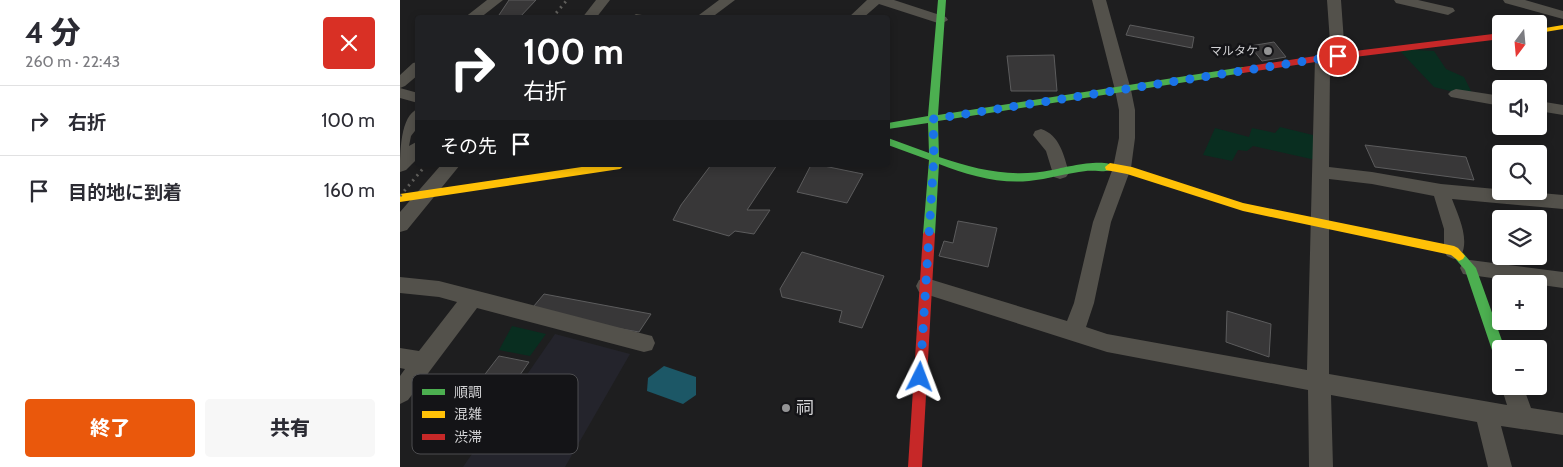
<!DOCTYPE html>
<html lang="ja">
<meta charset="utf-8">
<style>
:root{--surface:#fff;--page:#f7f7f7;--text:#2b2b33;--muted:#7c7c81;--line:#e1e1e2;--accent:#ea580c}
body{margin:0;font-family:Cabin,"Noto Sans JP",sans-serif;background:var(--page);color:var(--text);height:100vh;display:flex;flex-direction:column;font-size:19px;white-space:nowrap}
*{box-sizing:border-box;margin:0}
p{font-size:16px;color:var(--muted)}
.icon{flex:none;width:28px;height:28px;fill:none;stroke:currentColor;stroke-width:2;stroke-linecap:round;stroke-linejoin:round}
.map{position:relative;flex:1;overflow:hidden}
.panel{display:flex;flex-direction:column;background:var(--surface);width:400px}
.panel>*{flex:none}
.guide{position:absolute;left:15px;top:15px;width:475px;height:152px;border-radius:5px;box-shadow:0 2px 8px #0003;background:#202124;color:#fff;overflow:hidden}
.needle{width:32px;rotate:196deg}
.controls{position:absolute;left:1092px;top:15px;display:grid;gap:10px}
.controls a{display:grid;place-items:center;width:55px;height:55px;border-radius:5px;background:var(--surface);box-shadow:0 2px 8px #0003;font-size:25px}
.pin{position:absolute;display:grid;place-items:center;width:42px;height:42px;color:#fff;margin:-21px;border:2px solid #fff;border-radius:50%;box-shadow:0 1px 5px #0007}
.me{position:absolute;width:55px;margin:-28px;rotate:3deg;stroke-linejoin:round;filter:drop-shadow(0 0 4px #0008)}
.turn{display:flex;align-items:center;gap:18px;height:105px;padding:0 25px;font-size:22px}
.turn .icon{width:65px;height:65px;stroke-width:2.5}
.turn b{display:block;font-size:35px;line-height:42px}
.then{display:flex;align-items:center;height:48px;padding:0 25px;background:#0003;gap:10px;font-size:19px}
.round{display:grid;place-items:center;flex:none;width:52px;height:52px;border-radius:5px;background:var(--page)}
.overview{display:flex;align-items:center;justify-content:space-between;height:85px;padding:0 25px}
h1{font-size:30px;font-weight:800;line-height:38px}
.button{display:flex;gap:10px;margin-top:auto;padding:10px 25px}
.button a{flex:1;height:58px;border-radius:5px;background:var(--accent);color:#fff;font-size:20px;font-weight:800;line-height:58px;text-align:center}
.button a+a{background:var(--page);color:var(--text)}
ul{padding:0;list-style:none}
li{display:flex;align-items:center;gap:15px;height:70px;padding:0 25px;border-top:1px solid var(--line)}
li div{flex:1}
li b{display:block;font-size:19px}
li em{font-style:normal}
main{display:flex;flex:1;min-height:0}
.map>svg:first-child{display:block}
.built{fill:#24242c}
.green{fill:#092e20}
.water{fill:#1c5766}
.building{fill:#383738;stroke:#5c5c5d}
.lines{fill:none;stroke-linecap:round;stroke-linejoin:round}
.street{fill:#53514b;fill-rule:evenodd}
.fast{fill:#4caf50;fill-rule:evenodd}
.slow{fill:#ffc107;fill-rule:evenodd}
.jam{fill:#c62828;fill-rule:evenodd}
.rail{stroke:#5f5e5b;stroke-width:3;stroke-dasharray:2 4.5;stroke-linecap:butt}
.route{stroke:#1a73e8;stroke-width:9;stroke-dasharray:0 16.2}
.poi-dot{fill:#949495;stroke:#141417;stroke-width:2}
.labels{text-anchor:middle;stroke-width:5;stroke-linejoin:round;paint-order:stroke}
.far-poi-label{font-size:12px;fill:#d3d3d5;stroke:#141417;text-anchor:end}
.near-poi-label{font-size:18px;fill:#d3d3d5;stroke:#141417;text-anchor:start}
.key{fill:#141417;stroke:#4d4d50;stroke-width:1}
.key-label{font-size:14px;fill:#d3d3d5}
</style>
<main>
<section class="panel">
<div class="overview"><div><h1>4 分</h1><p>260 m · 22:43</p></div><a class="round" style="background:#d93025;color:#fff"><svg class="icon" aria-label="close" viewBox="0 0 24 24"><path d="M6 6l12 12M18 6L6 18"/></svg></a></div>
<ul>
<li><svg class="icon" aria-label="right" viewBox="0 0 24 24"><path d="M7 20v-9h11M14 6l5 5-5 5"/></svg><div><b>右折</b></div><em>100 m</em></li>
<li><svg class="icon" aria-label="arrive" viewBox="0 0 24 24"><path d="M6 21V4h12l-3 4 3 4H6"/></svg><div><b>目的地に到着</b></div><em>160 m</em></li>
</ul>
<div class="button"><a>終了</a><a>共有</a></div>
</section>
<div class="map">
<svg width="1163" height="467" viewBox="0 0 1163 467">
<rect width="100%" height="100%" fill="#1e1e1f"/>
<!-- built -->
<path class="built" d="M155 334 230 354 165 467H63Z"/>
<!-- green -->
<path class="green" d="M998 49 1034 51 1046 69 1064 77 1074 97 1034 87Z
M880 127 921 137 920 161 853 146 847 151 838 150 832 161 803 155 815 128 849 137 852 128 875 133Z
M112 326 146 334 130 356 99 350Z"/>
<!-- water -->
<path class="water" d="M264 366 296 377V395L283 404 247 391 248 378Z"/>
<!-- building -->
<path class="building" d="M109 0H136L119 18H97Z
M730 25 794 37 792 48 726 35Z
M874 42 886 57 862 61 850 46Z
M654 55 657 91H611L607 56Z
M965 145 1066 157 1074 180 975 167Z
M311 165H377L347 210H370L354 234 335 231 329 236 273 220 281 205Z
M411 165H419L463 174 447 203 397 192Z
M558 221 597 228 588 267 539 256 544 241 553 243Z
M402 252 484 276 462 328 439 322 442 311 382 297 380 289Z
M144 294 251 314 239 332 128 313Z
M827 311 871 324 869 357 826 342Z
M99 356 129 362 101 402 69 395Z"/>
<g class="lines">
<!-- street -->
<path class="street" d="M87 0H103L80 18H64Z
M196 0H210L196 18H182Z
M319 0H335L311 18H295Z
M467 0H494L546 17 548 20 541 24 479 4 463 18H448Z
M692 0H706L731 90 735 110V138L731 168 711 222 694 303 686 327 707 334 907 370 915 58 917 55H927L930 68 929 167 972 172 1041 184 1163 195V209L1052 199C1058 215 1070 239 1061 256L1054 259 1047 256 1044 251V229L1034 196 972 184 929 179V374L1107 405 1101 386V385L1123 386 1131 408 1163 413V435L1101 426 1112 467H1088L1077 422 931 395 933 467H909L908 390 707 352 519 292 516 286 519 280 526 278 667 321 674 303 693 222 713 168 719 138V110L715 90Z
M927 0H941L945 56 943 59H933L931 56Z
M994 0H1018L1053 8 1055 11 1048 15 996 3Z
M1103 0H1125L1163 11V19L1105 3Z
M236 14 242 15 243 18H230Z
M18 62V75L5 86 0 88V75L13 63Z
M0 88 18 93V103L0 98Z
M1056 89 1101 96V106L1051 97 1048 94 1051 91Z
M1139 101 1163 105V115L1139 111Z
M18 109V127L11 136 9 146 18 141V158L6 170 0 172C0 154 0 115 18 109Z
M641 129C660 135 664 156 669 173L666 177 660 179 654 177 646 151 633 135 635 131Z
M41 165H60L7 230 0 232V212Z
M1070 260 1163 272V288L1063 274 1060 268 1063 262Z
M0 277 39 281 244 334 252 336 255 343 252 350 244 352 77 308 8 400 0 404V376L5 369 0 368V348L19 351 57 302 39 297 0 293Z"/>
<!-- fast -->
<path class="fast" d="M538 0H546L538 115 843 67 847 70 843 73 538 121 539 157C577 170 612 178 652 170 665 167 707 157 715 167 710 174 694 170 686 171 667 173 648 179 629 181 598 184 567 175 539 164L535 234 533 237H525L523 234 529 160 488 145V138L529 153 528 123 488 129V123L528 116Z
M1059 251 1063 253 1076 268 1105 349H1101V362L1096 360 1094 356 1065 270 1053 256 1055 253Z"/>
<!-- slow -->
<path class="slow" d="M1163 25V29L1139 33V29Z
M710 163 732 167 843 203 1054 246 1058 248 1065 256 1063 259 1059 261 1051 255 843 211 727 174 706 170 705 167Z
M195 165H225L220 169 0 202V194Z"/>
<!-- jam -->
<path class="jam" d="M1101 33V39L922 61 843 73 839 70 843 67 922 55Z
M529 230 533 231 535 234 522 467H508L523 234 525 231Z"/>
<!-- rail -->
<path class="rail" d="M152 18 167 0
M0 196 26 165"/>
</g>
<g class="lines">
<!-- route -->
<path class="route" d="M520 377 534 156 533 119 938 56"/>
</g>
<!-- markers -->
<g class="poi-dot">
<circle cx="868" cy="51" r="5"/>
<circle cx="386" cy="408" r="5"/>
</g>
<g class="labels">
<!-- far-poi labels -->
<g class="far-poi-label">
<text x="858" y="55">マルタケ</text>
</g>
<!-- near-poi labels -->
<g class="near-poi-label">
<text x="396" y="414">祠</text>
</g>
</g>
<!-- legend -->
<rect x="12" y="374" width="166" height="80" rx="8" class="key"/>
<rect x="22" y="389" width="23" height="6" fill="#4caf50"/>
<rect x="22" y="411" width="23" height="7" fill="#ffc107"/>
<rect x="22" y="434" width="23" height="6" fill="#c62828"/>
<g class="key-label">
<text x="54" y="397">順調</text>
<text x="54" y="419">混雑</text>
<text x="54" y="442">渋滞</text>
</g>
</svg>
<div class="controls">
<a><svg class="needle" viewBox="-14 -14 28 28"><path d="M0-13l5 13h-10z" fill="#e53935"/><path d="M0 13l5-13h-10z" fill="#7c7c81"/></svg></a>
<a><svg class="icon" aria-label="sound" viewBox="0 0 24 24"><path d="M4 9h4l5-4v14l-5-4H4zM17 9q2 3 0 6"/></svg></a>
<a><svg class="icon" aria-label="search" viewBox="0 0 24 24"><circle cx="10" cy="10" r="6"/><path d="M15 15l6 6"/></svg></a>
<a><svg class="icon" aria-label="layers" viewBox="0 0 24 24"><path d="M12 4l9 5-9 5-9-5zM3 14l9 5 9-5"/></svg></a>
<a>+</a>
<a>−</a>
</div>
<div class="pin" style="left:938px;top:56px;background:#d93025"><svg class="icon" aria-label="arrive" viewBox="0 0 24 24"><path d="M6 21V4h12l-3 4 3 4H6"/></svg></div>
<svg class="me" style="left:520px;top:377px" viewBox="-20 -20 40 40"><path d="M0-17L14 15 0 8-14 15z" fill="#1a73e8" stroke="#fff" stroke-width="4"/></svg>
<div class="guide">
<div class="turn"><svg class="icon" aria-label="right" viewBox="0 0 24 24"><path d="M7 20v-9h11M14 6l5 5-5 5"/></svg><div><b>100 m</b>右折</div></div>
<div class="then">その先<svg class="icon" aria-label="arrive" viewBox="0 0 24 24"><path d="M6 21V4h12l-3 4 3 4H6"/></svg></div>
</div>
</div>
</main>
